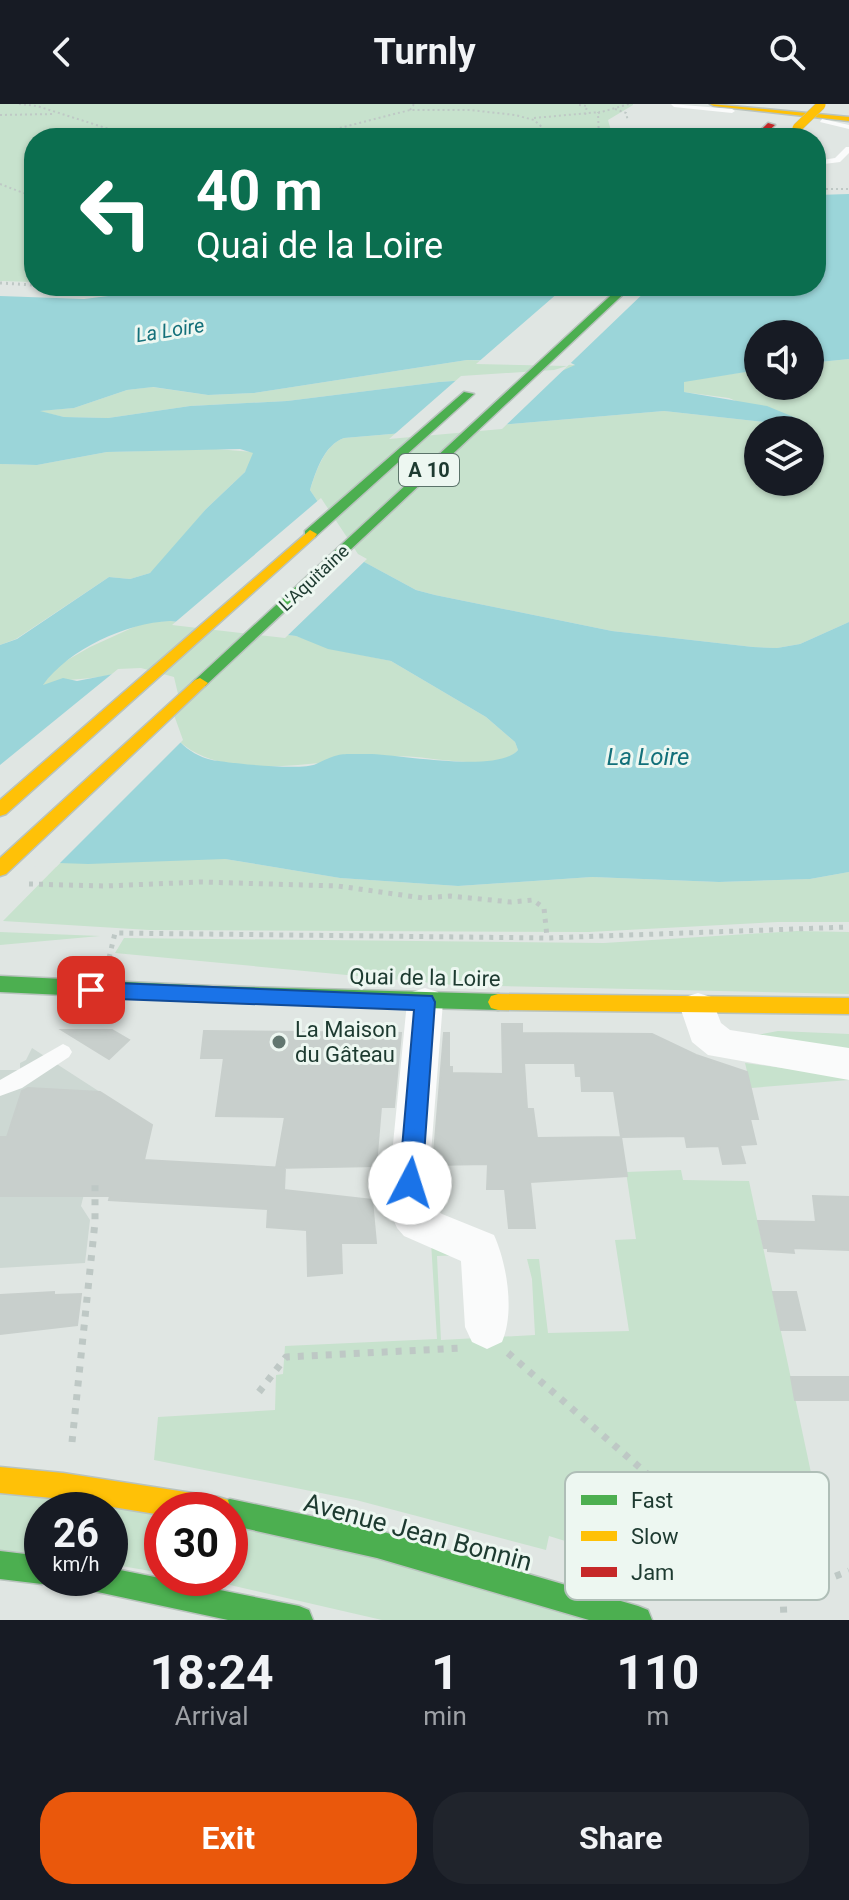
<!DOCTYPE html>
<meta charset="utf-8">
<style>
:root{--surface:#171b24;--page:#20242c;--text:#f1f3f6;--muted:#9ea1a6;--accent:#ea580c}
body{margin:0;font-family:Roboto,sans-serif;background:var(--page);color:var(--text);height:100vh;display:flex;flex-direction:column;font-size:30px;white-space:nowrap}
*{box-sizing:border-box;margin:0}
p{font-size:26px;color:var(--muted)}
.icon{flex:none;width:44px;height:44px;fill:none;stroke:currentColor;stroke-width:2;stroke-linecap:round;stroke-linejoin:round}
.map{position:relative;height:1516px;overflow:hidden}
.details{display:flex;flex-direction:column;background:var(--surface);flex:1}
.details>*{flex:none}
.guide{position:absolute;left:24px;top:24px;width:802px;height:168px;border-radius:32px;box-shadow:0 2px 6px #0004;background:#0b6e4f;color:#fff;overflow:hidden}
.tools{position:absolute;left:744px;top:216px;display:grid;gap:16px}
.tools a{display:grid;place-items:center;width:80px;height:80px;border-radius:50%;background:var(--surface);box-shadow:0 2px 6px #0004;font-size:40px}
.speed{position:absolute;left:24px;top:1388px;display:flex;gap:16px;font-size:40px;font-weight:700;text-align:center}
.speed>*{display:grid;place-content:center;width:104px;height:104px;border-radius:50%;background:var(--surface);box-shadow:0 2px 6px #0004;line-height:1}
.speed small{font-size:20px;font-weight:400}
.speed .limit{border:12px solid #d22;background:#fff;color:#111}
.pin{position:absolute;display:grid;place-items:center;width:68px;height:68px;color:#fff;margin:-34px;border-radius:16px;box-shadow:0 4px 12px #0006}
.me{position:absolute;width:88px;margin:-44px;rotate:5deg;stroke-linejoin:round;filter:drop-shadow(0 0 6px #0008)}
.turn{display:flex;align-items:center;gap:28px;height:168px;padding:0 40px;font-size:36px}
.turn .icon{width:104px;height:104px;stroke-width:2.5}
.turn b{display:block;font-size:56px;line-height:68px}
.eta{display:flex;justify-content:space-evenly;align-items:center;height:136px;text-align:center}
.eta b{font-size:48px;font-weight:700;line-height:56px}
.action{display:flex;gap:16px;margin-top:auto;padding:16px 40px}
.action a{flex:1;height:92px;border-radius:32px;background:var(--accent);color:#fff;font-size:32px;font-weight:700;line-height:92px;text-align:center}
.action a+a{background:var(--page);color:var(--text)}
header{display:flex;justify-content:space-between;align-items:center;height:104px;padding:0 40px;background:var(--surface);font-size:36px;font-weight:700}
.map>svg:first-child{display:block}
.built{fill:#cdd8d3}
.green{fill:#c7e2cd;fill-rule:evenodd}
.water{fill:#9bd5d9;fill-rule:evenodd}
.pier{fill:#e0e6e3}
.building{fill:#c8cfcc;stroke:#c8cfcc;stroke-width:2;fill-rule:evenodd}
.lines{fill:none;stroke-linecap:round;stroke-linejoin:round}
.fast-casing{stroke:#b9c3be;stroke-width:3}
.slow-casing{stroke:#b9c3be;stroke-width:3}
.jam-casing{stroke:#b9c3be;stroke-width:3}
.path-far3{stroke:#bec8c5;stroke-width:2;stroke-dasharray:2 3;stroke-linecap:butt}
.path-far2{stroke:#bec8c5;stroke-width:3;stroke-dasharray:2 4;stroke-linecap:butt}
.path-far1{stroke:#bec8c5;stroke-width:5;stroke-dasharray:4 6;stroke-linecap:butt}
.path{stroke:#bec8c5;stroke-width:7;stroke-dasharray:6 8;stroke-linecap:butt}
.lane{fill:#fafbfb;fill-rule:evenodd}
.street{fill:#fafbfb;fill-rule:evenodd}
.fast{fill:#4caf50;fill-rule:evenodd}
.slow{fill:#ffc107;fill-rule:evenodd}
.jam{fill:#c62828;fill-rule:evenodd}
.slow-bridge-casing{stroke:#bac4c0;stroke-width:10;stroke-linecap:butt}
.slow-bridge{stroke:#ffc107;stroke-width:9}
.route{fill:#1a73e8;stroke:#114b97;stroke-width:2}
.poi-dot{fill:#61766f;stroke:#edf7f1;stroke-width:3}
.labels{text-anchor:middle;stroke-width:6;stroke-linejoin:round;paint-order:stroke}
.far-street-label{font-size:18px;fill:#1d3a30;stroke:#edf7f1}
.far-water-label{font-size:20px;font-style:italic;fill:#13707a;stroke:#edf7f1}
.shield{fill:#edf7f1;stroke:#5b736a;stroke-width:2}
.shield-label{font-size:20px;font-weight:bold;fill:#1d3a30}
.street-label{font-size:22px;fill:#1d3a30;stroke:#edf7f1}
.poi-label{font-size:22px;fill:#1d3a30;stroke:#edf7f1;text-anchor:start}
.water-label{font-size:24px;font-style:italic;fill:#13707a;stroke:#edf7f1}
.near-street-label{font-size:26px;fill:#1d3a30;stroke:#edf7f1}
.key{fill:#edf7f1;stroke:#afbeb7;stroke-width:2}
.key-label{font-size:22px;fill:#1d3a30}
</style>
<header><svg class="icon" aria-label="back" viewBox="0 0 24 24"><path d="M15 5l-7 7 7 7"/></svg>Turnly<svg class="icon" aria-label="search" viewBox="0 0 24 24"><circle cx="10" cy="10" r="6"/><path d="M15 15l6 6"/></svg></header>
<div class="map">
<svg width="849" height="1516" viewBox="0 0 849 1516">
<rect width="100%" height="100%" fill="#e0e6e3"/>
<!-- built -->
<path class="built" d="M32 944 100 988 97 999H107L81 1102 90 1116 85 1159 0 1164V966H20V959L26 956Z"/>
<!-- green -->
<path class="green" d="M0 0H633V1L608 16 613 34H34V178L0 177Z
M849 255V518L800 540 777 544 753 543 612 527 435 491 416 486 355 453 310 386C316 368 324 341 344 334L664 307 791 321 729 294 683 288 684 277 758 266V282H810V259ZM758 326H810V378H758Z
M467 256 575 261 572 264 555 270 439 278 287 297 190 302 108 314 64 313 37 307 74 304 127 286 152 283 208 291 254 289Z
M216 345 253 348V356L245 368 206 405 162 460 150 469 130 475 109 473 16 535 0 541V360L37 361 107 348Z
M170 517 296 532 342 547 391 557 486 613 515 638 518 646C501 667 440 655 416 653 352 647 234 686 180 638L113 570C89 577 65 573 42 582L57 562 90 543 145 518Z
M184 755H225L340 774 458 782 592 773 719 778 810 775 849 768V818H778L589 828 149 826 3 817 60 759Z
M797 827 849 828V890L453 881 115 849 124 834 604 839Z
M0 828 100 832 0 841Z
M778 927 849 930V946L757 931Z
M745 959 849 973V976L751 984Z
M681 1066 683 1076 749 1077 827 1444 716 1483 695 1493 599 1463 601 1448 549 1432 546 1446 356 1396 154 1356 158 1313 275 1306 276 1271 283 1270 285 1242 437 1235 431 1138 467 1151 437 1152 441 1236 535 1231 532 1175 527 1155H539L548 1229 629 1227 615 1136 636 1135 626 1068Z
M0 1382 162 1406V1469L110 1460V1406H42V1450L0 1446Z
M230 1416 606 1516H382L204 1475 230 1474Z"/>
<!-- water -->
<path class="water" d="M849 90V255L810 259V230H758V266L684 278V288L767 302 796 314 791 321 664 307 344 334C324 341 316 367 310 386L355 453 416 486 435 491 612 527 753 543 777 544 800 540 849 518V768L810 775 719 778 592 773 458 782 340 774 225 755 88 760 0 757V541L17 535 109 473 130 475 150 469 206 405 245 368 253 349 240 345 107 348 37 361 0 360V192L84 195 189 182H816V91ZM467 256 569 258 575 261 555 270 439 278 287 297 190 302 108 314 64 313 40 307 74 304 127 286 153 283 208 291 254 289ZM170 517 296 532 328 545 391 557 486 613 515 638 518 646C498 670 399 650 368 650 339 650 341 648 316 660 302 667 228 659 212 656 199 653 189 647 180 638L113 570 77 577 63 574 43 581C69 545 126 519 170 517Z"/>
<!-- pier -->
<path class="pier" d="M566 182H651L502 325 389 335 461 272 554 266 567 262 476 260Z
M321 394 358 450 367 455 285 534 172 521Z
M141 564 174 573 178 590 174 611 183 636 56 763 0 761V661L118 565Z"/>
<!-- building -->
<path class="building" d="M502 920H522V929L652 930 696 951 747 968 758 1015H750L756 1040 740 1041 745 1059 723 1060 719 1042 687 1043 685 1032 621 1033 627 1072 530 1078 535 1124H509L505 1085H487L488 1060 433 1061 444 929H449V963H452V969L503 970ZM524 959H575L576 972H581L582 987H614L621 1033 537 1034 533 1005H527Z
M62 926H112L129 936 109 955Z
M204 927 401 929 394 1003H381L376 1062 276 1064 285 1013 216 1012 224 954H201Z
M28 984 100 988 152 1021 144 1056 285 1064 284 1086 372 1096 376 1139H341L342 1169 308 1172 307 1126 267 1123 268 1105 109 1096 110 1092H0V1033H7L22 987Z
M813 1092 849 1093V1146L793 1144 794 1149 768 1147V1144H764L758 1117 816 1118Z
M54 1188V1191L81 1190 77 1221 0 1230V1191Z
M773 1188H796L805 1226H781Z
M791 1273H849V1296H795Z"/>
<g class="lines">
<!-- fast casing -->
<g class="fast-casing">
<path id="fast" d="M621 182H632L205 582H195L192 579 195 576Z
M464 288 474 290 315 433H305V427Z
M0 872 212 882 498 890 505 892 508 898 505 904 498 906 212 898 0 888Z
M230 1395 377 1426 638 1502 648 1506 652 1516H589L377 1454 230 1421V1406H217L220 1398Z
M0 1447 42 1452V1474L52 1476 42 1480 0 1475Z
M110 1464 299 1502 309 1506 313 1516H228L79 1484 75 1474H110Z"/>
</g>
<!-- slow casing -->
<g class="slow-casing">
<path id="slow" d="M710 0 849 13V17L714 2Z
M310 426 317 430 315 433 6 710 0 712V696Z
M200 574 208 579 205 582 6 770 0 772V754L195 576Z
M498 890 849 894V910L498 906 491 904 488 898 491 892Z
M0 1363 63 1369 218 1393 228 1396 231 1406 230 1410V1406H162V1411L63 1395 0 1389Z"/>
</g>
<!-- jam casing -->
<g class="jam-casing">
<path id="jam" d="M768 19 775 21 761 34H752Z"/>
</g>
<!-- path-far3 -->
<path class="path-far3" d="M19 0 37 2 109 25 178 30 332 26 410 6H470L515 11 534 16 543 24 542 34
M579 1 587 2 585 11
M615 5 626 9 628 17
M410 6 414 0
M0 11 55 10
M534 14 600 8
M599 34 598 9 629 0
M0 80 34 93
M816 85H849"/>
<!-- path-far2 -->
<path class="path-far2" d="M0 179 34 181"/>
<!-- path-far1 -->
<path class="path-far1" d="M29 780 104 782 201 778 338 782 423 794 450 792 511 798 533 796 544 804 547 833
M109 854 115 829 547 834 849 823"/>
<!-- path -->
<path class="path" d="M508 1249 775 1481 783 1492 784 1516
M259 1288 286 1253 463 1244
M72 1338 95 1118V1080
M783 1492 849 1467"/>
<!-- lane -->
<path class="lane" d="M671 0 732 5 735 7 732 9 674 3Z
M822 15 849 21V25L820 18Z
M846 43H849V49L840 58 816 61V57L835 54Z
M63 940 69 943 72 948 69 953 22 984 0 992V976Z"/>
<!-- street -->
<path class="street" d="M425 884 438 888 443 898 427 1099 442 1110 494 1131C507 1160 515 1208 502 1238L487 1245 472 1238 465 1223 461 1157 404 1132 397 1124 387 1101 407 898 412 888Z
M698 889 711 893 721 919 730 926 849 944V976L708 951 692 938 680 903 685 893Z"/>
<!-- fast -->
<use href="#fast" class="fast"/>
<!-- slow -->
<use href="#slow" class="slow"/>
<!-- jam -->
<use href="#jam" class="jam"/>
<!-- slow-bridge casing -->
<g class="slow-bridge-casing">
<path id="slow-bridge" d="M797 24 821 1"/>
</g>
<!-- slow-bridge -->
<use href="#slow-bridge" class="slow-bridge"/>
</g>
<!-- route -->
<path class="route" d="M91 878 432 892 435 898 422 1079 418 1086 410 1089 402 1086 399 1079 414 906 91 894 84 892 81 886 84 881Z"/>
<!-- markers -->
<circle class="poi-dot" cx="279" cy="938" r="8"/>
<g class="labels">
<!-- far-street labels -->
<g class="far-street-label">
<text transform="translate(314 474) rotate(-43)" y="6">L'Aquitaine</text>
</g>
<!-- far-water labels -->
<g class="far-water-label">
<text transform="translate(170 226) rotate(-9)" y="7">La Loire</text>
</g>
<!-- shield labels -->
<rect class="shield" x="399" y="350" width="60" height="32" rx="6"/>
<g class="shield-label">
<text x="429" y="373">A 10</text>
</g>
<!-- street labels -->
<g class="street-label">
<text transform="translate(425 873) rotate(1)" y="8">Quai de la Loire</text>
</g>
<!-- poi labels -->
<g class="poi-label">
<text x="295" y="933">La Maison<tspan x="295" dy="25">du Gâteau</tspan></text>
</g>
<!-- water labels -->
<g class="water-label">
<text x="648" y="661">La Loire</text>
</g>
<!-- near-street labels -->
<g class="near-street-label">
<text transform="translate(418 1428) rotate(15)" y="9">Avenue Jean Bonnin</text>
</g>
</g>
<!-- legend -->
<rect x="565" y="1368" width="264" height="128" rx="12" class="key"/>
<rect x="581" y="1391" width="36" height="10" fill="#4caf50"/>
<rect x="581" y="1427" width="36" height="10" fill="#ffc107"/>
<rect x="581" y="1463" width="36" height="10" fill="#c62828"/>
<g class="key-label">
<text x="631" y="1404">Fast</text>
<text x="631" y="1440">Slow</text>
<text x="631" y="1476">Jam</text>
</g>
</svg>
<div class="tools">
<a><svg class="icon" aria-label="sound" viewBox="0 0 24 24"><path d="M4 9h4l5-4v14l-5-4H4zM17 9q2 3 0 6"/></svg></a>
<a><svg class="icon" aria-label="layers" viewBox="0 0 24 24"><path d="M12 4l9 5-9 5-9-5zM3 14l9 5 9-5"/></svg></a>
</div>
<div class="speed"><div>26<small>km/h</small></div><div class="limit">30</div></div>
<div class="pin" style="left:91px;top:886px;background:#d93025"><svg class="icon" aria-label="arrive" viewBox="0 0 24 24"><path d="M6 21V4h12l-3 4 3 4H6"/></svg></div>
<svg class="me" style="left:410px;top:1079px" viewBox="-20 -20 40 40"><circle r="19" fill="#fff"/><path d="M0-13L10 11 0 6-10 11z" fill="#1a73e8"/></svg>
<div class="guide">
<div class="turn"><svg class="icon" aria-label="left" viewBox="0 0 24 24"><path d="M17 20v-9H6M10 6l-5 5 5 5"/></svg><div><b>40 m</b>Quai de la Loire</div></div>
</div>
</div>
<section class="details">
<div class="eta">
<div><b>18:24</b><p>Arrival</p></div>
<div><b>1</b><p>min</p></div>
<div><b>110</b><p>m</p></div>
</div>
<div class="action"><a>Exit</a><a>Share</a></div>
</section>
